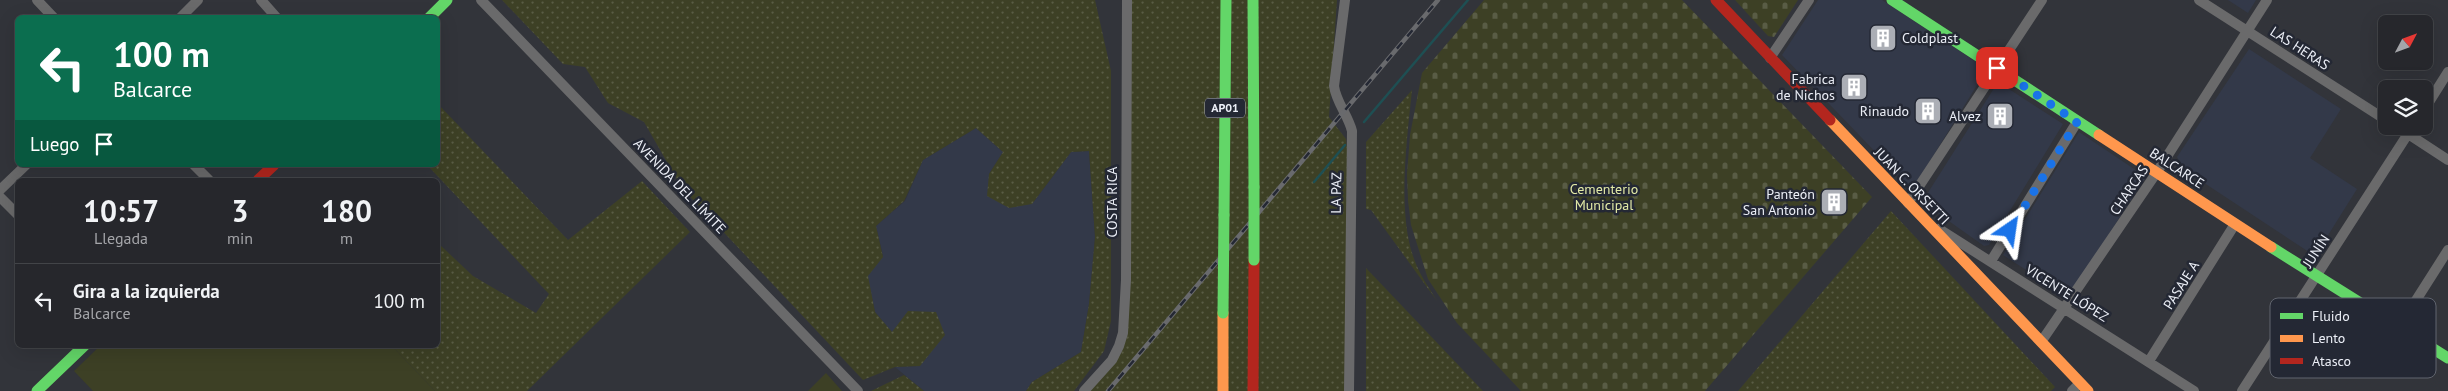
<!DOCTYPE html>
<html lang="es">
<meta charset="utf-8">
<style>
:root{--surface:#26272c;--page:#323338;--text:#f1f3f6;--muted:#a4a5a9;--line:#424448}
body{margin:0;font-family:"PT Sans",sans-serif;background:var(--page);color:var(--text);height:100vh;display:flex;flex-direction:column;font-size:19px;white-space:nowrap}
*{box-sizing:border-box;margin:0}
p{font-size:16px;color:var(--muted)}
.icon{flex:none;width:28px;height:28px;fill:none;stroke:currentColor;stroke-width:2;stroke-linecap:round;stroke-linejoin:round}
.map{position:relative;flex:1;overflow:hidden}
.side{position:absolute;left:15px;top:178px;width:425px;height:170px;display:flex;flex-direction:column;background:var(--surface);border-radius:8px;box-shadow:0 5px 20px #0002,0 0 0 1px var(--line)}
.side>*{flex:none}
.hud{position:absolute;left:15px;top:15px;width:425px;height:152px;border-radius:8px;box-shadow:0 5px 20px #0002,0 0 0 1px var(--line);background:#0b6e4f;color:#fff;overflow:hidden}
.needle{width:32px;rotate:49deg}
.controls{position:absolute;left:2378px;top:15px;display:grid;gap:10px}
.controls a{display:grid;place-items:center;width:55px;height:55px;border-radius:8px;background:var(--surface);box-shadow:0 5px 20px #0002,0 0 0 1px var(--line);font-size:25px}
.pin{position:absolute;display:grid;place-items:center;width:42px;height:42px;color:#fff;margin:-21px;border-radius:10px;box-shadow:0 2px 8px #0006}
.me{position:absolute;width:55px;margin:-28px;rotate:32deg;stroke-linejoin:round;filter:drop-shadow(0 0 4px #0008)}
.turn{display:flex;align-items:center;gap:18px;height:105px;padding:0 15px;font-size:22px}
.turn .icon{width:65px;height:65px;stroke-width:2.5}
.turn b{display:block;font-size:35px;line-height:42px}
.then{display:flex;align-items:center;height:48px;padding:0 15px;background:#0003;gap:10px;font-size:19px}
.eta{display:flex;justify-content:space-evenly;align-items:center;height:85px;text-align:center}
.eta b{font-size:30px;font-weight:700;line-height:35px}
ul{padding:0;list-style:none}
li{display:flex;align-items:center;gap:15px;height:75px;padding:0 15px;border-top:1px solid var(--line)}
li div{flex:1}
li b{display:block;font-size:19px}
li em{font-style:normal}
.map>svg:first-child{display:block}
.built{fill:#333949}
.grass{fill:url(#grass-dots)}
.cemetery{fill:url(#cemetery-stones)}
.pitch{fill:#3d4025}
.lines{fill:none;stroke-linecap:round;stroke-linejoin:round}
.stream{stroke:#1e4f53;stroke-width:2.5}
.street{stroke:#6a6a6b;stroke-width:10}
.fast{stroke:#63d668;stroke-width:11}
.slow{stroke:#ff974d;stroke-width:11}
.jam{stroke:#b3261e;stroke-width:11}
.rail-casing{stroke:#696a6d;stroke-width:4.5}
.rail{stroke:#242834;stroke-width:2.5;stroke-dasharray:8;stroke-linecap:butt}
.fast-bridge{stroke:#63d668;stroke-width:11}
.route{stroke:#1a73e8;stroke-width:9;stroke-dasharray:0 16.2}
.labels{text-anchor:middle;stroke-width:5;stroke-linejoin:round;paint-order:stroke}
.shield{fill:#242834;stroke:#b0b3bc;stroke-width:1}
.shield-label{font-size:12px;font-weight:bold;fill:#eceff7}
.poi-label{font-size:14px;fill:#eceff7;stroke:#242834;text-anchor:end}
.street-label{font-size:14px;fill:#eceff7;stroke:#242834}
.park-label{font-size:14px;fill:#e2e9a6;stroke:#242834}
.key{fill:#242834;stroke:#60646e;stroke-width:1}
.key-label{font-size:14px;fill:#eceff7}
</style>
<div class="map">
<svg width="2448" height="391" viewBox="0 0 2448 391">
<defs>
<pattern id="grass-dots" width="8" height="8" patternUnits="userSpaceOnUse" patternTransform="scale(1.25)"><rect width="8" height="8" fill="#3d4025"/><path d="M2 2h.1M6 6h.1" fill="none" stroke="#595c45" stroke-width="1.8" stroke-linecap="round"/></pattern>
<pattern id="cemetery-stones" width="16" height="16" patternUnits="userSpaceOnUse" patternTransform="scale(1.25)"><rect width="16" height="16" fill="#3d4025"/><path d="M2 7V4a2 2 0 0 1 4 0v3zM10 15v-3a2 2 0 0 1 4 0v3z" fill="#595c45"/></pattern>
</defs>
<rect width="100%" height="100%" fill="#32343a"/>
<!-- built -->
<path class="built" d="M1818 0H1882L1987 69 1912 190 1782 55Z
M2228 0H2256L2248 13Z
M2249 49 2341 109 2310 158 2357 189 2315 256 2183 169 2177 157Z
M1998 82 2063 124 1989 245 1984 246 1922 202Z
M976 128 1003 152 989 174 1032 204 1071 152 1089 151 1095 237 1089 304 1081 352 1032 382 1026 391H924L895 367 920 366 875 312 867 276 883 256 876 226 905 201 923 160Z
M2079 132 2146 177 2068 297 2003 255Z"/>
<!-- grass -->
<path class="grass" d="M502 0H1095L1111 71V321L1104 351 1074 391H1026L1032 382 1081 352 1089 304 1095 237 1089 151 1071 152 1032 204 1009 208 987 196 989 174 1003 152 976 128 923 160 904 201 876 226 883 257 868 276 875 312 892 332 908 311 936 312 945 335 920 366 895 367 863 380 682 188 644 122 608 103 585 67 563 64Z
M1127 0H1337L1329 117 1346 139 1350 176 1349 391H1084L1112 360 1123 333Z
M1412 90C1407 140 1396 217 1416 264 1421 277 1430 289 1437 301L1371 210 1366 209V142Z
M438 104 568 240 642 181 690 232 527 391H435L391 345H438V243L473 276 536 313 549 294 427 165H438Z
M1891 211 2055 387 2051 391H1738Z
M1366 268 1483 391H1366Z
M904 375 924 391H871Z"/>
<!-- cemetery -->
<path class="cemetery" d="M1484 0H1682L1872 197 1705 391H1521L1457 323 1428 279 1411 225 1408 201 1407 174 1410 135 1422 73Z
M1735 0H1798L1774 37 1768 36Z"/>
<!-- pitch -->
<path class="pitch" d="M101 345H391L435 391H93L74 371Z
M826 373 842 391H808Z"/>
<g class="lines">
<!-- stream -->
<path class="stream" d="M1364 122 1468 0
M1314 182 1345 145"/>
<!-- street -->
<path class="street" d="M37 0 54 18
M261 0 277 18
M481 0 858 391
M1345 0 1334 86C1336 102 1348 115 1352 131L1349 391
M2199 0 2386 120
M180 18 198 0
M1770 58 1809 0
M2424 110 2448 72
M2396 126 2448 160
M194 165 209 180
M0 190 26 165
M0 197 18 215
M1908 203 2042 0
M1939 229 2194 391
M1991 261 2077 122
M2399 327 2448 250
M2041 342 2157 172 2267 0
M2149 361 2235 224
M1084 391 1112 360 1119 346 1123 333 1126 280 1127 0
M2072 391 2080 383
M2242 391 2413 126"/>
<!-- fast -->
<path class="fast" d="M1253 0 1254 187
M1892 0 2099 135
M429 18 447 0
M1224 215 1226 0
M2271 247 2448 358
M37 391 85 345"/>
<!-- slow -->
<path class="slow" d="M1830 120 2088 391
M2099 135 2271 247
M1223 313V391"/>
<!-- jam -->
<path class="jam" d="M1716 0 1830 120
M258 180 274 165
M1253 391 1254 260"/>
<!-- rail casing -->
<g class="rail-casing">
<path id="rail" d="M1108 391 1438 0"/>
</g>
<!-- rail -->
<use href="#rail" class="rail"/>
<!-- fast-bridge -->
<path class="fast-bridge" d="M1254 187V260
M1223 313 1224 215"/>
</g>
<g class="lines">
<!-- route -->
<path class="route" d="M1997 68 2077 122 2010 230"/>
</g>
<!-- icons -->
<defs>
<g id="building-square" transform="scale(1.4375)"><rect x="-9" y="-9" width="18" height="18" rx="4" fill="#abaeb5" stroke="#242834"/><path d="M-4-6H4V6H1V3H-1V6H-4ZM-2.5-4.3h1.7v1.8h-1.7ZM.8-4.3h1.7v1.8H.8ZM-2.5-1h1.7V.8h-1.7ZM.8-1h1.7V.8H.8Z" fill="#fff"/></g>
</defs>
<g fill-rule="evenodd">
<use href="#building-square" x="1883" y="38"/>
<use href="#building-square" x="1854" y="87"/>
<use href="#building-square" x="1928" y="111"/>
<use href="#building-square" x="2000" y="116"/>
<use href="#building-square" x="1834" y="202"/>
</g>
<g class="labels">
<!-- shield labels -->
<rect class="shield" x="1205" y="98.5" width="40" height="19" rx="4"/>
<g class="shield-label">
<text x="1225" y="112">AP01</text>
</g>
<!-- poi labels -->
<g class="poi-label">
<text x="1902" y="43" text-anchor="start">Coldplast</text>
<text x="1835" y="84">Fabrica<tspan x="1835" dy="16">de Nichos</tspan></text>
<text x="1909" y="116">Rinaudo</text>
<text x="1981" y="121">Alvez</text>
<text x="1815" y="199">Panteón<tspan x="1815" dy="16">San Antonio</tspan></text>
</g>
<!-- street labels -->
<g class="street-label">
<text transform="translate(2300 48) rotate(33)" y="5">LAS HERAS</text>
<text transform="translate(2177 168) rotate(33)" y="5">BALCARCE</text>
<text transform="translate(680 186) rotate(46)" y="5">AVENIDA DEL LÍMITE</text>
<text transform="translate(1912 186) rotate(46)" y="5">JUAN C. ORSETTI</text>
<text transform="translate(2129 190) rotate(-56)" y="5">CHARCAS</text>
<text transform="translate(1336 193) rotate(-89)" y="5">LA PAZ</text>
<text transform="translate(1112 202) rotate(-90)" y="5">COSTA RICA</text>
<text transform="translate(2316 251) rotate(-57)" y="5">JUNÍN</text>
<text transform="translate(2181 285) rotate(-58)" y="5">PASAJE A</text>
<text transform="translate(2067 293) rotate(32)" y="5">VICENTE LÓPEZ</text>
</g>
<!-- park labels -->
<g class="park-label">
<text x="1604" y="194">Cementerio<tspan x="1604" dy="16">Municipal</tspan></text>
</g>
</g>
<!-- legend -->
<rect x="2270" y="298" width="166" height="80" rx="8" class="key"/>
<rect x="2280" y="313" width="23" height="6" fill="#63d668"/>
<rect x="2280" y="335" width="23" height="7" fill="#ff974d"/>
<rect x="2280" y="358" width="23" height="6" fill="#b3261e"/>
<g class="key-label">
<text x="2312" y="321">Fluido</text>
<text x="2312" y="343">Lento</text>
<text x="2312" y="366">Atasco</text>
</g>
</svg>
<div class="controls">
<a><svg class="needle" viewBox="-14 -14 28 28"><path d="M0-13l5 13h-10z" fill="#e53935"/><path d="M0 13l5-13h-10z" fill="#a4a5a9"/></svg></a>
<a><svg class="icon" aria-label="layers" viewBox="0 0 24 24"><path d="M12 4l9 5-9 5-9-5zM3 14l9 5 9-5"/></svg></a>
</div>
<div class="pin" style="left:1997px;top:68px;background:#d93025"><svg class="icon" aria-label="arrive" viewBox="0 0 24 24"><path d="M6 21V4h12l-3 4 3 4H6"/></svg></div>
<svg class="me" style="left:2010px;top:230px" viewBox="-20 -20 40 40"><path d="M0-17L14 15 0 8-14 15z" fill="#1a73e8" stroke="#fff" stroke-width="4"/></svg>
<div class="hud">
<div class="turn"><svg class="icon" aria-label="left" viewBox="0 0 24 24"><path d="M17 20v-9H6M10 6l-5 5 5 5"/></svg><div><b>100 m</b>Balcarce</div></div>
<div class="then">Luego<svg class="icon" aria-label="arrive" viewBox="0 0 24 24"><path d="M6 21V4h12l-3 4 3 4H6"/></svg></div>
</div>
<section class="side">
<div class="eta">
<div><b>10:57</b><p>Llegada</p></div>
<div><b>3</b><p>min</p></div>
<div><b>180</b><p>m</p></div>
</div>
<ul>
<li><svg class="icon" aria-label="left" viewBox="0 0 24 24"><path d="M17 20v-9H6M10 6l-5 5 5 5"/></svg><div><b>Gira a la izquierda</b><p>Balcarce</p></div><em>100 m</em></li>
</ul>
</section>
</div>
